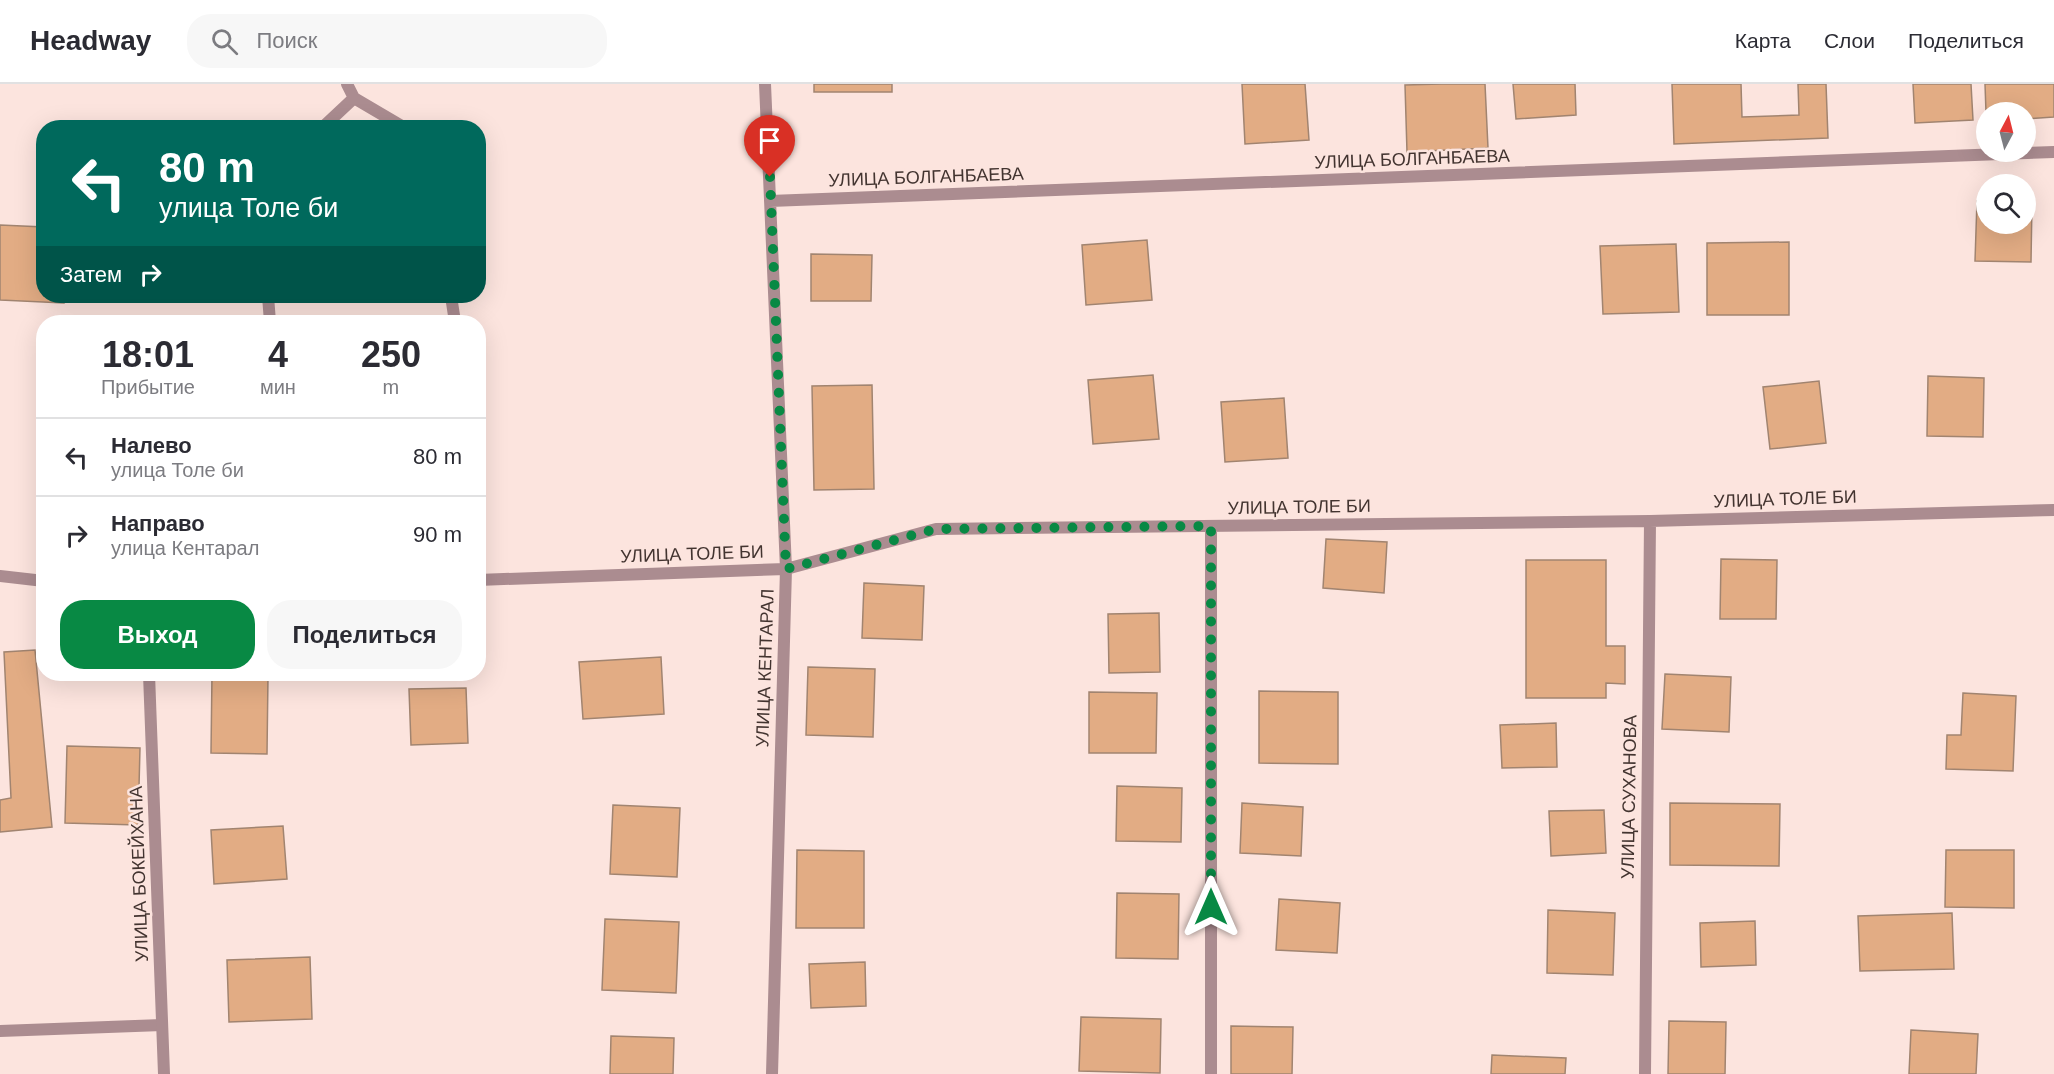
<!DOCTYPE html>
<html lang="ru">
<meta charset="utf-8">
<style>
:root{--surface:#fff;--page:#f7f7f7;--text:#2b2b33;--muted:#7c7c81;--line:#e1e1e2;--accent:#088944}
body{margin:0;font-family:Arial,sans-serif;background:var(--page);color:var(--text);height:100vh;display:flex;flex-direction:column;font-size:22px;white-space:nowrap}
*{box-sizing:border-box;margin:0}
p{font-size:20px;color:var(--muted)}
.icon{flex:none;width:33px;height:33px;fill:none;stroke:currentColor;stroke-width:2;stroke-linecap:round;stroke-linejoin:round}
.map{position:relative;flex:1;overflow:hidden}
.details{position:absolute;left:36px;top:231px;width:450px;height:366px;display:flex;flex-direction:column;background:var(--surface);border-radius:24px;box-shadow:0 6px 24px #0002}
.details>*{flex:none}
.banner{position:absolute;left:36px;top:36px;width:450px;height:183px;border-radius:24px;box-shadow:0 6px 24px #0002;background:#00695c;color:#fff;overflow:hidden}
.needle{width:39px;rotate:7deg}
.tools{position:absolute;left:1976px;top:18px;display:grid;gap:12px}
.tools a{display:grid;place-items:center;width:60px;height:60px;border-radius:50%;background:var(--surface);box-shadow:0 6px 24px #0002;font-size:30px}
.pin{position:absolute;display:grid;place-items:center;width:51px;height:51px;color:#fff;margin:-62px -26px;border-radius:50% 50% 50% 0;rotate:-45deg;box-shadow:0 0 6px #0007}
.pin .icon{rotate:45deg}
.me{position:absolute;width:66px;margin:-33px;rotate:0deg;stroke-linejoin:round;filter:drop-shadow(0 0 4px #0008)}
.turn{display:flex;align-items:center;gap:21px;height:126px;padding:0 24px;font-size:27px}
.turn .icon{width:78px;height:78px;stroke-width:2.5}
.turn b{display:block;font-size:42px;line-height:51px}
.then{display:flex;align-items:center;height:57px;padding:0 24px;background:#0003;gap:12px;font-size:22px}
.eta{display:flex;justify-content:space-evenly;align-items:center;height:102px;text-align:center}
.eta b{font-size:36px;font-weight:700;line-height:42px}
.primary-button{display:flex;gap:12px;margin-top:auto;padding:12px 24px}
.primary-button a{flex:1;height:69px;border-radius:24px;background:var(--accent);color:#fff;font-size:24px;font-weight:700;line-height:69px;text-align:center}
.primary-button a+a{background:var(--page);color:var(--text)}
ul{padding:0;list-style:none}
li{display:flex;align-items:center;gap:18px;height:78px;padding:0 24px;border-top:2px solid var(--line)}
li div{flex:1}
li b{display:block;font-size:22px}
li em{font-style:normal}
header{display:flex;align-items:center;gap:36px;box-sizing:border-box;height:84px;padding:0 30px;background:var(--surface);border-bottom:2px solid var(--line)}
header strong{font-size:28px}
nav{display:flex;gap:33px;margin-inline-start:auto;font-size:21px}
.search{width:420px;height:54px;background:var(--page);display:flex;align-items:center;gap:15px;box-sizing:border-box;padding:0 21px;border-radius:24px;color:var(--muted);font-size:22px}
.map>svg:first-child{display:block}
.building{fill:#e2ac84;stroke:#a18470;stroke-width:1.5}
.lines{fill:none;stroke-linecap:round;stroke-linejoin:round}
.lane{stroke:#ab8c90;stroke-width:12}
.street{stroke:#ab8c90;stroke-width:12}
.route{stroke:#088944;stroke-width:10;stroke-dasharray:0 18}
.labels{text-anchor:middle;stroke-width:5;stroke-linejoin:round;paint-order:stroke}
.street-label{font-size:18px;fill:#433430;stroke:#fce4de}
</style>
<header>
<strong>Headway</strong>
<div class="search"><svg class="icon" aria-label="search" viewBox="0 0 24 24"><circle cx="10" cy="10" r="6"/><path d="M15 15l6 6"/></svg>Поиск</div>
<nav><a>Карта</a><a>Слои</a><a>Поделиться</a></nav>
</header>
<div class="map">
<svg width="2054" height="990" viewBox="0 0 2054 990">
<rect width="100%" height="100%" fill="#fce4de"/>
<!-- building -->
<path class="building" d="M814 0H892V8H814Z
M1242 0H1305L1309 56 1245 60Z
M1441 0H1485L1488 64 1407 68 1405 1Z
M1513 0H1575L1576 31 1516 35Z
M1672 0H1741L1742 33 1799 31 1798 0H1826L1828 54 1674 60Z
M1913 0H1971L1973 36 1915 39Z
M1985 0H2054V33L2025 35V28H1986Z
M1977 117H1986V140H2025V118H2032L2031 178 1975 177Z
M0 141 44 143V212H64V219L0 216Z
M1147 156 1152 216 1086 221 1082 161Z
M1789 158V231H1707V159Z
M1676 160 1679 228 1603 230 1600 162Z
M811 170 872 171 871 217H811Z
M1153 291 1159 355 1093 360 1088 296Z
M1928 292 1984 294 1983 353 1927 352Z
M1819 297 1826 359 1770 365 1763 303Z
M872 301 874 405 814 406 812 302Z
M1284 314 1288 374 1225 378 1221 318Z
M1326 455 1387 458 1384 509 1323 504Z
M1721 475 1777 476 1776 535H1720Z
M1526 476H1606V562H1625V600L1606 599V614H1526Z
M864 499 924 502 922 556 862 554Z
M1159 529 1160 588 1109 589 1108 530Z
M35 566 52 743 0 748V716L11 714 4 568Z
M661 573 664 630 583 635 579 578Z
M808 583 875 585 873 653 806 651Z
M212 590 268 592 267 670 211 669Z
M1665 590 1731 593 1729 648 1662 645Z
M466 604 468 659 411 661 409 605Z
M1259 607 1338 608V680L1259 679Z
M1089 608 1157 609 1156 669H1089Z
M1963 609 2016 612 2013 687 1946 685 1947 651H1961Z
M1556 639 1557 683 1502 684 1500 641Z
M67 662 140 664 138 741 65 739Z
M1117 702 1182 704 1181 758 1116 757Z
M1242 719 1303 723 1301 772 1240 769Z
M1670 719 1780 720 1779 782 1670 781Z
M613 721 680 724 677 793 610 790Z
M1604 726 1606 769 1551 772 1549 727Z
M283 742 287 795 214 800 211 746Z
M797 766 864 767V844H796Z
M1946 766H2014V824L1945 823Z
M1117 809 1179 810 1178 875 1116 874Z
M1279 815 1340 819 1337 869 1276 866Z
M1548 826 1615 829 1613 891 1547 889Z
M1952 829 1954 885 1860 887 1858 832Z
M605 835 679 838 676 909 602 906Z
M1755 837 1756 881 1701 883 1700 839Z
M310 873 312 935 229 938 227 876Z
M865 878 866 922 811 924 809 880Z
M1081 933 1161 935 1160 989 1079 987Z
M1669 937 1726 938 1725 990H1668Z
M1231 942 1293 943 1292 990H1231Z
M1911 946 1978 950 1976 990H1909Z
M611 952 674 954 673 990H610Z
M1492 971 1566 974 1565 990H1491Z"/>
<g class="lines">
<!-- lane -->
<path class="lane" d="M347 0 354 14 405 44
M322 44 354 14
M268 212 270 238
M451 212 455 238
M0 947 162 941"/>
<!-- street -->
<path class="street" d="M765 0 786 485 772 990
M770 117 2054 68
M0 492 44 497
M478 496 786 485 936 445 1650 437 2054 426
M149 590 164 990
M1211 990V442
M1645 990 1650 437"/>
</g>
<g class="lines">
<!-- route -->
<path class="route" d="M770 93 786 485 936 445 1211 442V823"/>
</g>
<g class="labels">
<!-- street labels -->
<g class="street-label">
<text transform="translate(1412 75) rotate(-2)" y="6">УЛИЦА БОЛГАНБАЕВА</text>
<text transform="translate(926 93) rotate(-2)" y="6">УЛИЦА БОЛГАНБАЕВА</text>
<text transform="translate(1785 415) rotate(-2)" y="6">УЛИЦА ТОЛЕ БИ</text>
<text transform="translate(1299 423) rotate(-1)" y="6">УЛИЦА ТОЛЕ БИ</text>
<text transform="translate(692 470) rotate(-2)" y="6">УЛИЦА ТОЛЕ БИ</text>
<text transform="translate(765 584) rotate(-88)" y="6">УЛИЦА КЕНТАРАЛ</text>
<text transform="translate(1629 713) rotate(-89)" y="6">УЛИЦА СУХАНОВА</text>
<text transform="translate(139 790) rotate(-92)" y="6">УЛИЦА БОКЕЙХАНА</text>
</g>
</g>
</svg>
<div class="tools">
<a><svg class="needle" viewBox="-14 -14 28 28"><path d="M0-13l5 13h-10z" fill="#e53935"/><path d="M0 13l5-13h-10z" fill="#7c7c81"/></svg></a>
<a><svg class="icon" aria-label="search" viewBox="0 0 24 24"><circle cx="10" cy="10" r="6"/><path d="M15 15l6 6"/></svg></a>
</div>
<div class="pin" style="left:770px;top:93px;background:#d93025"><svg class="icon" aria-label="arrive" viewBox="0 0 24 24"><path d="M6 21V4h12l-3 4 3 4H6"/></svg></div>
<svg class="me" style="left:1211px;top:823px" viewBox="-20 -20 40 40"><path d="M0-17L14 15 0 8-14 15z" fill="#088944" stroke="#fff" stroke-width="4"/></svg>
<div class="banner">
<div class="turn"><svg class="icon" aria-label="left" viewBox="0 0 24 24"><path d="M17 20v-9H6M10 6l-5 5 5 5"/></svg><div><b>80 m</b>улица Толе би</div></div>
<div class="then">Затем<svg class="icon" aria-label="right" viewBox="0 0 24 24"><path d="M7 20v-9h11M14 6l5 5-5 5"/></svg></div>
</div>
<section class="details">
<div class="eta">
<div><b>18:01</b><p>Прибытие</p></div>
<div><b>4</b><p>мин</p></div>
<div><b>250</b><p>m</p></div>
</div>
<ul>
<li><svg class="icon" aria-label="left" viewBox="0 0 24 24"><path d="M17 20v-9H6M10 6l-5 5 5 5"/></svg><div><b>Налево</b><p>улица Толе би</p></div><em>80 m</em></li>
<li><svg class="icon" aria-label="right" viewBox="0 0 24 24"><path d="M7 20v-9h11M14 6l5 5-5 5"/></svg><div><b>Направо</b><p>улица Кентарал</p></div><em>90 m</em></li>
</ul>
<div class="primary-button"><a>Выход</a><a>Поделиться</a></div>
</section>
</div>
